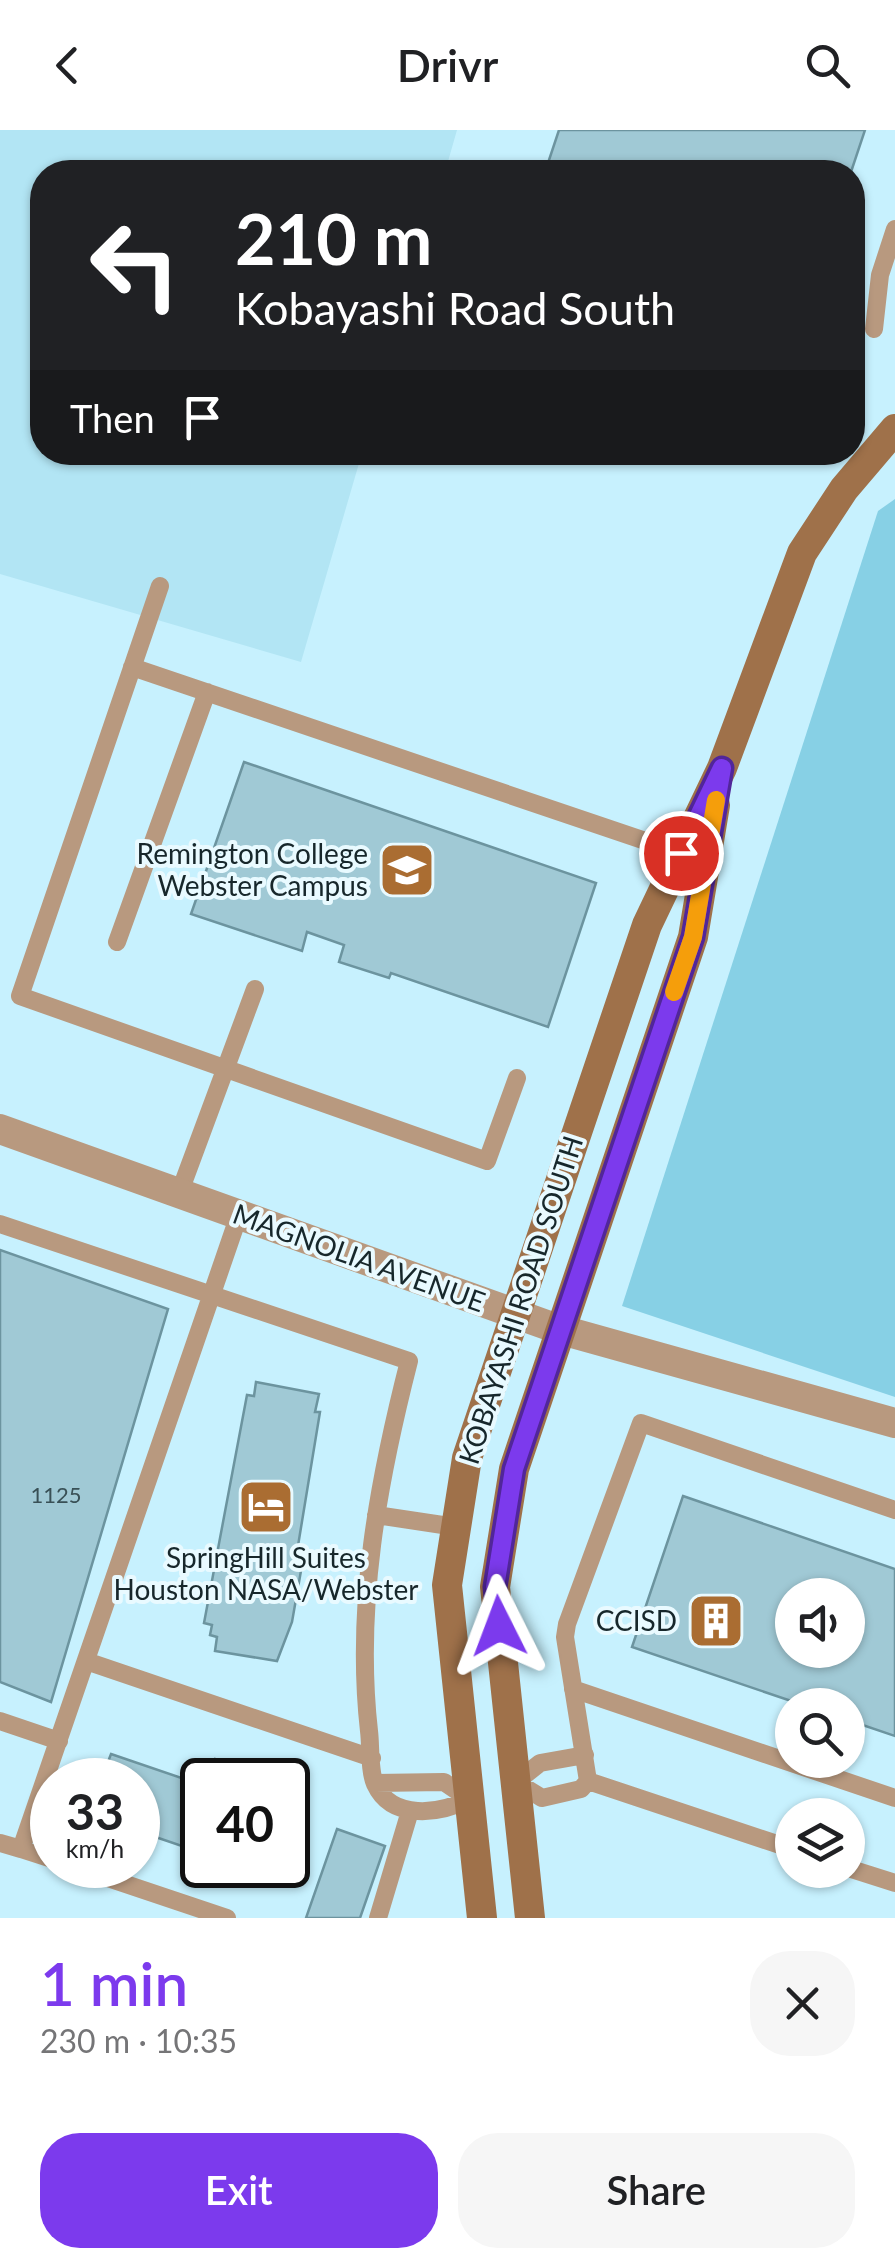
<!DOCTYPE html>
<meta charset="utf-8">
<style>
:root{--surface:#fff;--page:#f6f6f6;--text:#202124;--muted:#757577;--accent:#7c3aed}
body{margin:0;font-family:Lato,sans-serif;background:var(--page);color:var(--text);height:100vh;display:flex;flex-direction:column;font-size:38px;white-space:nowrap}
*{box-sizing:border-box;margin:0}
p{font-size:32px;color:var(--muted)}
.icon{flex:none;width:55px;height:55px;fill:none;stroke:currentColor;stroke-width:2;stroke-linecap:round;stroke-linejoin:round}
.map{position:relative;height:1788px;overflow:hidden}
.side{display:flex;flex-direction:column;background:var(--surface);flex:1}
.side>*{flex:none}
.top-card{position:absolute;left:30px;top:30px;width:835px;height:305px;border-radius:40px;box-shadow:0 2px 8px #0004;background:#202124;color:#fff;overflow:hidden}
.controls{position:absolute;left:775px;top:1448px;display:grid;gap:20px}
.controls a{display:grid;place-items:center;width:90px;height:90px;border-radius:50%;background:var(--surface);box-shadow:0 2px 8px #0004;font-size:50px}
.speed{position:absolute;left:30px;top:1628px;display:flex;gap:20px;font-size:50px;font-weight:700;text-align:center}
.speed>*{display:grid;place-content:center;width:130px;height:130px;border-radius:50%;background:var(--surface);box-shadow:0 2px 8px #0004;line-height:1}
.speed small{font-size:25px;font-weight:400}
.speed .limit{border:5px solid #111;border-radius:15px;background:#fff;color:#111}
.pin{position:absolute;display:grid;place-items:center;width:85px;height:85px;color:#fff;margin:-42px;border:5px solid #fff;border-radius:50%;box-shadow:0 2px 10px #0007}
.me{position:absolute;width:110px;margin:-55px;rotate:357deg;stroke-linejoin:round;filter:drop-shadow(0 0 8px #0008)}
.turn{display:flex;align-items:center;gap:35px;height:210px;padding:0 40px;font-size:45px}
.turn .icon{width:130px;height:130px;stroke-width:2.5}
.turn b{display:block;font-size:70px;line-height:85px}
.then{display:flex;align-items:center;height:95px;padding:0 40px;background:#0003;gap:20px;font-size:38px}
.round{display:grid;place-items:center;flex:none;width:105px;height:105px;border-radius:40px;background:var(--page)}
.head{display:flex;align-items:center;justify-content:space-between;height:170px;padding:0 40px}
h1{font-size:60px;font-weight:600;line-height:75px;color:var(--accent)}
.button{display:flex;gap:20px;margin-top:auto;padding:20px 40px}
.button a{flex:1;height:115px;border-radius:40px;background:var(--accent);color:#fff;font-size:40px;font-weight:600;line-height:115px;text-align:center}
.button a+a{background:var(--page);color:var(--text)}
header{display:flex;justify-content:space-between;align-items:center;height:130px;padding:0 40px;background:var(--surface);font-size:45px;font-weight:600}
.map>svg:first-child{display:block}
.built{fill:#b2e5f4}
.green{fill:#87d0e5}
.building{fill:#a0c9d5;stroke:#6c949f;stroke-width:2.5;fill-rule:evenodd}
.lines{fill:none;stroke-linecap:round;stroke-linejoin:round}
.lane{stroke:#b8997f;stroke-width:18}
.street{stroke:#b8997f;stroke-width:30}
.secondary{stroke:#9f714a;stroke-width:30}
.route-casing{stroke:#51269a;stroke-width:25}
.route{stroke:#7c3aed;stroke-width:18}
.slow{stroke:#f59e0b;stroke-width:18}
.labels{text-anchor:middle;stroke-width:8;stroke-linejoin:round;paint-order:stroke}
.number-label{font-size:22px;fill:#395056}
.poi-label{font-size:28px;fill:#17272b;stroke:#e9faff;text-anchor:end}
.street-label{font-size:28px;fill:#17272b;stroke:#e9faff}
</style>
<header><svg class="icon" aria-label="back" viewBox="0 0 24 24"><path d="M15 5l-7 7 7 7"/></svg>Drivr<svg class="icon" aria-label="search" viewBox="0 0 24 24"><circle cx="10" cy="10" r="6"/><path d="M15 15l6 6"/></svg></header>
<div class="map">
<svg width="895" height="1788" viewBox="0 0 895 1788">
<rect width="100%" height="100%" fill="#c7f1fe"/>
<!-- built -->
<path class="built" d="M0 0H457L445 42H42V322L362 323 301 532 0 444Z"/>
<!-- green -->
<path class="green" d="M895 369V1267L622 1176 878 381Z"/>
<!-- building -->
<path class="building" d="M559 0H865L851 42H545Z
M244 632 596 753 548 897 391 843 389 848 339 832 344 815 307 802 302 821 191 784Z
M0 1120 168 1179 51 1572 0 1552Z
M256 1252 319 1264 315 1282H320L295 1434 302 1435 292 1492 277 1531 215 1521 217 1507 210 1505 212 1495 204 1493 247 1265 254 1266Z
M683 1366 895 1439V1606L848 1590V1575H803L632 1517ZM792 1465H848V1520H792Z
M111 1624 202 1655V1735L182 1728 185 1717 138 1701V1650H101Z
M215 1629 272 1647 208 1650Z
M337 1699 385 1716 360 1788H306Z"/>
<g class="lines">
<!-- lane -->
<path class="lane" d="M874 199 880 145 895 99
M160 456 20 866 487 1031 517 948
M132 537 681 723
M117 812 207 562
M179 1064 255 859
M0 1094 409 1231C378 1352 355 1476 369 1601 371 1616 369 1640 375 1654 392 1691 440 1684 469 1669L444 1652 375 1653
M376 1385 456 1397
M86 1531 372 1628
M573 1559 895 1668
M0 1591 59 1611
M585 1625 540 1633 516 1652 542 1668 581 1659 588 1651
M0 1713 21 1719 239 1085
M21 1719 52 1729
M792 1719 588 1651 565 1507 567 1494 641 1293 895 1380
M69 1735 227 1788
M848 1738 895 1753
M378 1788 410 1681"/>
<!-- street -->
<path class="street" d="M0 999 558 1199 895 1293"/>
<!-- secondary -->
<path class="secondary" d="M482 1788 447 1455 467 1328 647 795 722 638 802 423 844 359 895 299
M530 1788 495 1457 514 1339 693 807 715 675"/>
</g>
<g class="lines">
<!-- route casing -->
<g class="route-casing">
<path id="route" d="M499 1496 495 1457 514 1339 693 807 722 638 681 723"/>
</g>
<!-- route -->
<use href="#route" class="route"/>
<!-- slow -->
<path class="slow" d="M674 862 693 807 716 670"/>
</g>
<!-- icons -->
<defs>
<g id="university-square" transform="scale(2.875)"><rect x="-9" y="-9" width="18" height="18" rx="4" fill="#aa6d32" stroke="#e9faff"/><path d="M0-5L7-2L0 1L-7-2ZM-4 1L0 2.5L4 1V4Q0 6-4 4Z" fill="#fff"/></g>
<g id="hotel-square" transform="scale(2.875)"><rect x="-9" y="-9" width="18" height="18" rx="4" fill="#aa6d32" stroke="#e9faff"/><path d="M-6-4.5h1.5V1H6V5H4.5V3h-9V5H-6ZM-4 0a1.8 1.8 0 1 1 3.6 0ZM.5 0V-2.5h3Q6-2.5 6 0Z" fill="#fff"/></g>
<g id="building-square" transform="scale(2.875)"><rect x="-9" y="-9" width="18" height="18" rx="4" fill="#aa6d32" stroke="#e9faff"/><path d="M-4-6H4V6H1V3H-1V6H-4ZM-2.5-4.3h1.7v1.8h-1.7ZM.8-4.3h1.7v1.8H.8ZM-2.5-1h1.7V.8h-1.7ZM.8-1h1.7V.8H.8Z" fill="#fff"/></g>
</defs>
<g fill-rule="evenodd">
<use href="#university-square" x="407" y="740"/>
<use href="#hotel-square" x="266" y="1377"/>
<use href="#building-square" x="716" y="1491"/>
</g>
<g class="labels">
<!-- number labels -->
<g class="number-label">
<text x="56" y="1373">1125</text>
</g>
<!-- poi labels -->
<g class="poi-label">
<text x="368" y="734">Remington College<tspan x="368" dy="32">Webster Campus</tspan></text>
<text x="266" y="1438" text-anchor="middle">SpringHill Suites<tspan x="266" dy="32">Houston NASA/Webster</tspan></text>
<text x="677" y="1501">CCISD</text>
</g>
<!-- street labels -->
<g class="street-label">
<text transform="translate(359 1128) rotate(20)" y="10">MAGNOLIA AVENUE</text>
<text transform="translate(521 1170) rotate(-72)" y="10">KOBAYASHI ROAD SOUTH</text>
</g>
</g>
</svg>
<div class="controls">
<a><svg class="icon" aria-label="sound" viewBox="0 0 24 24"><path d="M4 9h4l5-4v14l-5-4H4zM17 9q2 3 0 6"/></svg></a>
<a><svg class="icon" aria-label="search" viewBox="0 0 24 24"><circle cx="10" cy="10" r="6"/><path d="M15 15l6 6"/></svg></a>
<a><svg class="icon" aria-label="layers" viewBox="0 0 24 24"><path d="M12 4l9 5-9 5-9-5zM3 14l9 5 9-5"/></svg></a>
</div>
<div class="speed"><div>33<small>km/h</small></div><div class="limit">40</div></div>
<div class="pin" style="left:681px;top:723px;background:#d93025"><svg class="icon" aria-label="arrive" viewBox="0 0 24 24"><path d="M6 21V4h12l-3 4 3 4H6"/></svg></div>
<svg class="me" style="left:499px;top:1496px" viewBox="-20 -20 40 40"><path d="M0-17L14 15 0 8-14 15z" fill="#7c3aed" stroke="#fff" stroke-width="4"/></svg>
<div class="top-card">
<div class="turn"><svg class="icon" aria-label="left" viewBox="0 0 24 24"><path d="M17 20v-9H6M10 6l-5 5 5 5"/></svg><div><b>210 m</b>Kobayashi Road South</div></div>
<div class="then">Then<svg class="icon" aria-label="arrive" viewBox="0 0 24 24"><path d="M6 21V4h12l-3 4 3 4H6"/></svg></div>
</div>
</div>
<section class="side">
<div class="head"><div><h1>1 min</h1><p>230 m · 10:35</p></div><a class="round"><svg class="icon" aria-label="close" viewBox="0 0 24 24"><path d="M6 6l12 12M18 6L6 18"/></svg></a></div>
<div class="button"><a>Exit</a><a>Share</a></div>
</section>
